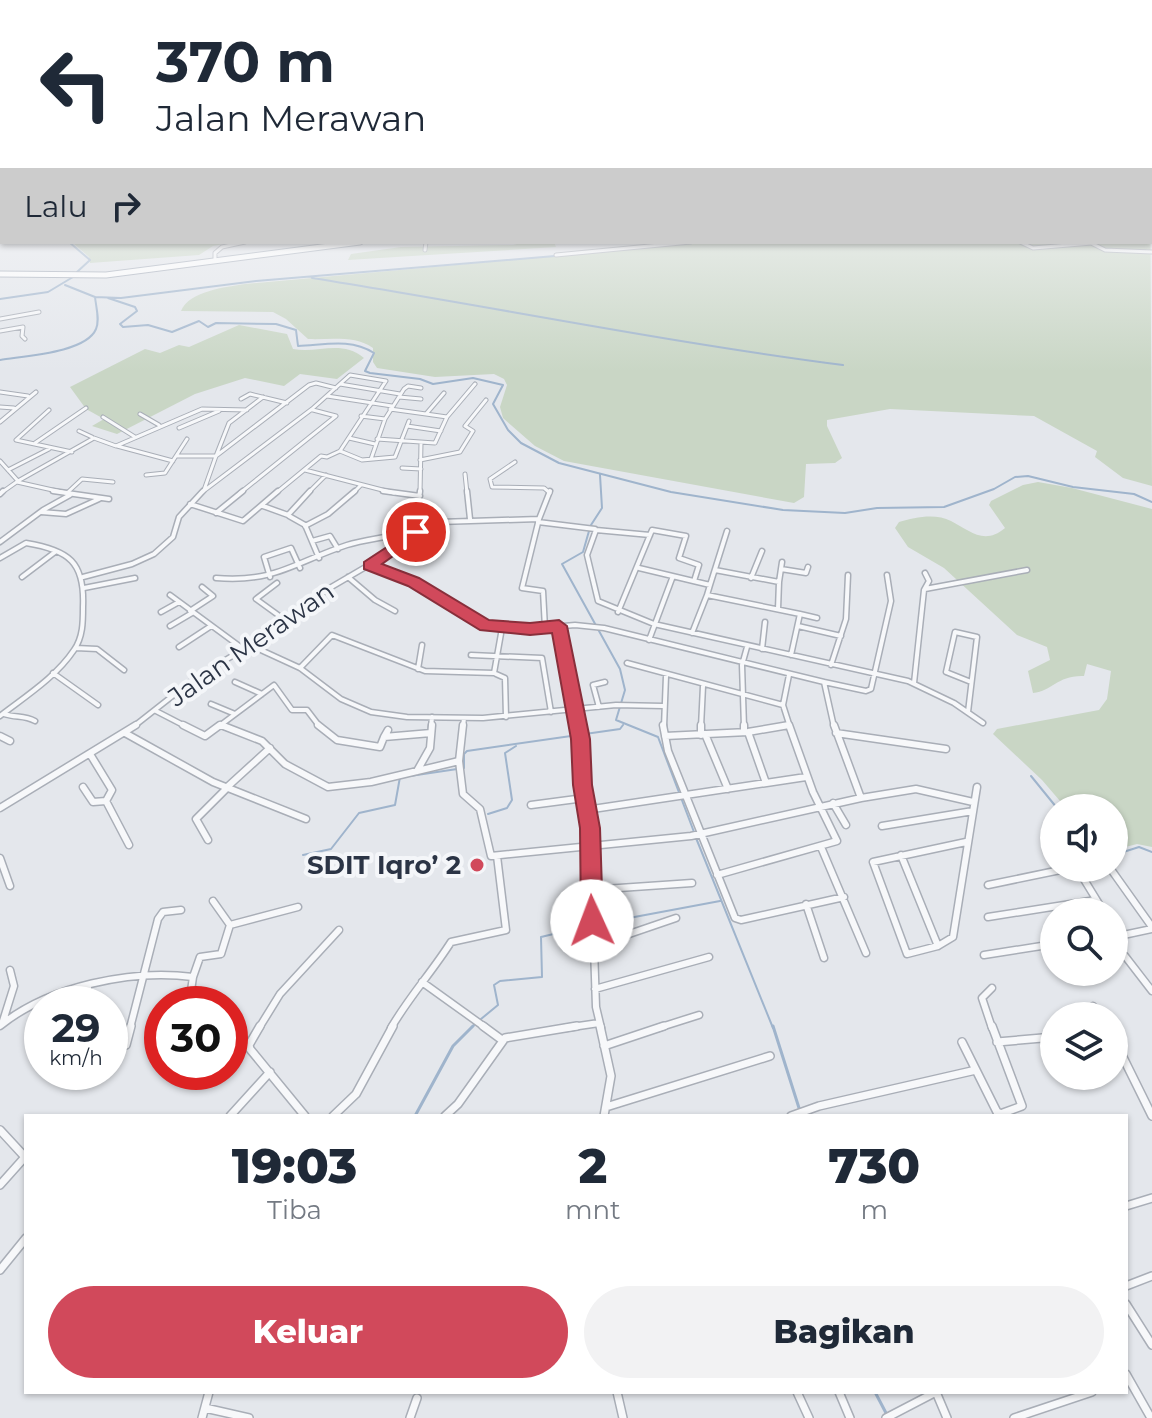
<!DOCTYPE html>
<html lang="id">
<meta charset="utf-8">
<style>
:root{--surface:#fff;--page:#f2f2f3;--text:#1f2937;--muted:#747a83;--accent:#d1495b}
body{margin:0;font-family:Montserrat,sans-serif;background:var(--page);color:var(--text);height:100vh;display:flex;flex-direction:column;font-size:30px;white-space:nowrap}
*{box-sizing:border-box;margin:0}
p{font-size:26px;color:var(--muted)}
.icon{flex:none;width:44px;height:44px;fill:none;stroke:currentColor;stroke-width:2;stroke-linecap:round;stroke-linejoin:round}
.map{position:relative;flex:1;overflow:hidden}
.drawer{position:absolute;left:24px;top:1114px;width:1104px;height:280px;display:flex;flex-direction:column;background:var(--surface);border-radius:0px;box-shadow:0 2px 6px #0004}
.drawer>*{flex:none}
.banner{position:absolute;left:0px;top:0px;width:1152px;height:244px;box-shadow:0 2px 6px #0004;background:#fff;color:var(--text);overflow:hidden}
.tools{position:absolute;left:1040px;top:794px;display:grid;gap:16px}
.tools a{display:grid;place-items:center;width:88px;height:88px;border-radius:50%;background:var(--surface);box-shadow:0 2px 6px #0004;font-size:40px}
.speed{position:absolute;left:24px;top:986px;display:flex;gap:16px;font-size:40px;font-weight:700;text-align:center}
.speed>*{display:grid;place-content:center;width:104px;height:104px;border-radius:50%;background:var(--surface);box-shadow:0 2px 6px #0004;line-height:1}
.speed small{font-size:20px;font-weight:400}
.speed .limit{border:12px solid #d22;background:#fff;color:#111}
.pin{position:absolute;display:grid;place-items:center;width:68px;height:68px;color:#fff;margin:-34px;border:4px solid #fff;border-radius:50%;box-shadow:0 2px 8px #0007}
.me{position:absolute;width:88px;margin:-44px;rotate:358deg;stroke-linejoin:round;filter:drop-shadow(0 0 6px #0008)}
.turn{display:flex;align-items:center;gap:28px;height:168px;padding:0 24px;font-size:36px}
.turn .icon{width:104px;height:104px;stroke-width:2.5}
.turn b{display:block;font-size:56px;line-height:68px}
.then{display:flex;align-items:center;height:76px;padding:0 24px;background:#0003;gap:16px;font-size:30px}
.eta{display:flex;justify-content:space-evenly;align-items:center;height:136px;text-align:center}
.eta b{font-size:48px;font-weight:800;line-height:56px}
.cta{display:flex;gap:16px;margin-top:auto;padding:16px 24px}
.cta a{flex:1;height:92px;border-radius:48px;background:var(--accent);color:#fff;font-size:32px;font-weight:800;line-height:92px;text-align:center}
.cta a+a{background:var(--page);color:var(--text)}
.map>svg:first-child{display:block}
.green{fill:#c9d6c5}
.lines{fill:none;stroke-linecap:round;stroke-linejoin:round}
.stream-far1{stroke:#9fb4cc;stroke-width:2}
.stream{stroke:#9fb4cc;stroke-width:3}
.street-far3-casing{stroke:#a9aeb7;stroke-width:5}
.street-far2-casing{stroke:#a9aeb7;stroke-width:7}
.street-far1-casing{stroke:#a9aeb7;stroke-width:9}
.street-casing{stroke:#a9aeb7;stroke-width:10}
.primary-casing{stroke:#a3abb8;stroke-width:7}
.street-far3{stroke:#f7f8fa;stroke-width:3}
.street-far2{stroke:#f7f8fa;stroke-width:4}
.street-far1{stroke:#f7f8fa;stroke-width:6}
.street{stroke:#f7f8fa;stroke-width:7}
.primary{stroke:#fff;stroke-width:5}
.route{fill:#d1495b;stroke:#882f3b;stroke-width:2}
.poi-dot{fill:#d1495b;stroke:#f4f6f9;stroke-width:3}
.labels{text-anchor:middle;stroke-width:8;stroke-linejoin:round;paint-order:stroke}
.street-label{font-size:26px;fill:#2b3445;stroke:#f4f6f9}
.poi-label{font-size:26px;font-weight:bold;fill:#2b3445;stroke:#f4f6f9;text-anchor:end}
</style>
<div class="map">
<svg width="1152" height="1418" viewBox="0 0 1152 1418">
<rect width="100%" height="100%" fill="#e4e7ec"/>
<!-- green -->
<path class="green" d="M1150 173 1152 486 1123 478 1095 457 1097 451 1034 416 890 409 827 420V426L842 458 835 463 806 464 804 497 794 503 564 461 535 446 503 418 500 407 507 385 504 379 494 374 435 377 377 368 373 362V348C355 335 329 340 308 339L286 319 273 312 181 311C189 291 226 287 245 284L707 242H1150Z
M72 242H234L213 246 199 255 90 263 89 257Z
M526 242H554L556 247 348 260 351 254 401 247 513 245Z
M239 325 287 334 293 349C318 354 341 339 364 358L337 379 300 374 284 386 245 378 195 394 117 434 92 426 104 419 86 409 70 387 145 349 160 353 179 345 189 347Z
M1038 482 1072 488 1152 509V847L1137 844 1114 850V808H1066L1042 780 993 734 997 729 1099 710 1107 699 1111 671 1087 664 1084 676C1057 675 1053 691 1033 693L1028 671 1050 660 1047 647 1017 635 944 568 908 547 895 528 899 522C915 517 936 513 951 521 969 530 984 546 1005 528L989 505 991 501 1023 485Z"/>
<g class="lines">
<!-- stream-far1 -->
<path class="stream-far1" d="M69 242 90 260 77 272
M312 278C489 306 665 342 843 365
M95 297 121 298 256 281 555 256
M108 298 135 307 137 311 120 324 123 327 148 325 172 332 199 321 208 327 216 323 276 324 296 330 298 346C325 345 350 338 374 353L365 371 370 373 420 379 433 384 473 378 503 385 493 404 508 430 521 443 559 463 671 492 783 510 845 513 877 508 944 507 994 489 1015 477 1028 476 1073 487 1134 494 1152 502
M0 299 48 292 73 277
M0 360C23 356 86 353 96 329 100 320 96 307 95 297L65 285
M591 525 602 508 600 475
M589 531 583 552 562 564 620 669 625 690 616 720 658 737 694 832
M410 776 464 768V754L467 751 620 729 623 725
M1031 776 1057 808
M488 814 507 808 512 800 505 753 516 746
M696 838 773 1028
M303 855 331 849 359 813 395 805 400 777
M1114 855 1139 847 1152 852
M597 924 720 901
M481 1019 498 1005 494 985 500 981 542 977 541 937 591 925
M471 1028 476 1023"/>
<!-- stream -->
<path class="stream" d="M773 1026 799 1108
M415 1116 453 1046 473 1026
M875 1392 886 1413"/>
<!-- street-far3 casing -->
<g class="street-far3-casing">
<path id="street-far3" d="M1020 242 1033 248 1092 243
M1091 243 1105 250 1152 252
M425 250 426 242
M556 255 691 242
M215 261V253L222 247 245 242
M0 319 39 312
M0 331 23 327 22 336 25 339
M340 384 400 394
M0 392 28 396
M444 393 426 414 447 417
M327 396 392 406
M399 397 421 399
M241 399 250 394 287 403
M0 407 14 408
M390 409 426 414
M49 410 16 440 72 452
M140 414 159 425
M361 416 385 419
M103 417 135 437
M0 422 36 392
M407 426 441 431
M179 428 219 411
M79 431 92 437
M349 438 375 444
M377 439 435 443 447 417 475 384
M35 443 86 408
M117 446 173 461
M340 451 362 460 395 457 409 421
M178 456H216L229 423 263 397
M371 459 385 419 404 389 408 386 421 388
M420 460 460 452 473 431 465 426 486 400
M0 461 18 481 1 493
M515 462 490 479 492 487 544 488 550 493
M402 468 421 469
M8 470 49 449
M305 470 394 493
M465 474 467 493
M146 475 165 473 187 439
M18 481 94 438 116 446 202 409 247 410
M17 482 66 493
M204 490 216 456 309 385 316 383 336 388
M67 493 82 479 113 482
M201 493 312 409 350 375 386 381 340 451 327 457 321 456 276 493
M240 493 336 416 313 410
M308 493 326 475
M353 493 361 485
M420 493 421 443"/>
</g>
<!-- street-far2 casing -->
<g class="street-far2-casing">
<path id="street-far2" d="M53 491 109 499
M383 491 420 496
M467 491 470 519
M0 494 3 491
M190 504 243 521 278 491
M263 506 288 515 310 491
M41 512 66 514 99 499
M216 513 243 491
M289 516 305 525 319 558
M538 522 595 529
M305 526 328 514 355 491
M415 532 420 491
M650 535 596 530 587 555 598 601 654 624 908 681 954 703 983 723
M312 541 330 536 338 549
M0 542 43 510 70 495
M0 558 26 543C69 550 85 562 83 607 83 622 83 637 74 650 56 677 26 696 0 716
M370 565 416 532 439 522 539 519
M639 568 710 585 727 531
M781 569 806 573 808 567
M715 570 779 582 782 562
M22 577 55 552
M83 577 132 564 154 554 173 537 179 517 203 491
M270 577 264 557 291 548 300 568
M348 577 375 600 395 611
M216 578C275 583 295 562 347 545 369 538 392 538 414 529
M751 578 762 551
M277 583 256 599 285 620
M710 585 707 595 800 614
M84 588 135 578
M925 589 1027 570
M170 595 242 648
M778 609 779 582
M190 611 213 596 202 587
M161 612 179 602
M618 612 652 530 686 536 679 558 699 565 694 581
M170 626 192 613
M798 626 841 636
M559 627 578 727
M545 628 543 591 522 588 539 519 550 491
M692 633 707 595
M649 640 673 576
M250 645 300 668 341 699 371 712 407 717 483 718 616 705 663 706
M179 647 211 626
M76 648 97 649 124 670
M762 649 765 622
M471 655 542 658 551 712
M791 655 800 614 817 618
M627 663 783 705
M831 665 846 619 848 575
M300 668 332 635 425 671 494 673 502 628
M418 669 422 645
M53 673 98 705
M496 674 505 678 506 717
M789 675 783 705 790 727
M235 682 262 694
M914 683 924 590 929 581 925 573
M211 704 235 714
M599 707 593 685 605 682
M156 711 187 727
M968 712 977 637 955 632 946 672 971 682
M4 714C16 718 24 715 35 721
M221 725 225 727
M133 727 194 679 267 635 328 589 369 565 413 582 487 626 530 629 575 625 604 628 824 682
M218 727 274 685 292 710H307L320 727
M431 727 432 717
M463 727 464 718
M664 727 666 676
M701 727 703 686
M744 727 742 665 747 647
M779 727 789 725
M834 727 824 682 866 691 871 689 891 601 887 575"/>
</g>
<!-- street-far1 casing -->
<g class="street-far1-casing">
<path id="street-far1" d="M183 725 205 736 220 725
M221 725 262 741 285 764 328 787 371 782 459 761 463 794 480 809 491 856 691 836 861 798 834 725
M318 725 337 740 380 747 384 737 431 733
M578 725 584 798 590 828 596 1007 601 1028
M663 725 668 751 735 918 741 920 844 897
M744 725V732
M748 732 766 783
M125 733 213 782 306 819
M836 733 946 749
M705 734 728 789
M701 735V725
M0 736 10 741
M665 736 748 732 789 725
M384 737 388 730
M90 754 112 790 106 801 129 845
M459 761 463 725
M417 771 430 748 432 725
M83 787 93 802 106 801
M225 789 270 748
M861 798 916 789 973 802
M833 803 846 825
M531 805 584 798
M0 808 136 725
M586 810 806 777
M882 826 973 811
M208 840 196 819 226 789
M966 842 873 862 907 954 938 946 953 937 977 787
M821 847 866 953
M901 855 938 946
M0 858 10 886
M1077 868 1104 912
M1110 868 1152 927
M717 875 837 841 813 792 789 725
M988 885 1070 868
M590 890 692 883
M213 901 230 925
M806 904 824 958
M988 917 1096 900
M230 925 298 907
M1114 929 1119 937
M1114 937 1152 929
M594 946 676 918
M984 955 1054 944
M1125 956 1152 991
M193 977 200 957 221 954 230 925
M422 982 486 1028
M992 988 982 998 992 1028
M595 989 709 957
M85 1004 88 987
M1093 1006 1099 1016
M3 1021 14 986 10 970
M0 1026C49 986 132 969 193 977L189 1004
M130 1028 158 919 163 912 181 910
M259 1028 280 994 339 930
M391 1028C409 997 432 972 451 942L506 930 497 856
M565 1028 599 1023
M658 1028 699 1015"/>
</g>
<!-- street casing -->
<g class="street-casing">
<path id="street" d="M260 1026 249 1045 250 1049 305 1116
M483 1026 502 1040
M600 1026 611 1076 604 1116
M992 1026 1022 1106 1003 1113
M1114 1039 1152 1116
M962 1042 997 1112 1005 1116
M997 1042 1054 1037
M126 1045 131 1026
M604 1046 664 1026
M606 1107 770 1056
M230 1116 270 1072
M333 1116 356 1094 393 1026
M445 1116 458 1104 505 1038 577 1026
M791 1116 819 1106 976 1070
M0 1130 25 1157
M0 1185 25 1157
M1126 1206 1152 1198
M0 1270 26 1238
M1126 1286 1152 1276
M1126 1304 1152 1345
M1126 1374 1151 1418
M617 1392 623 1418
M797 1392 809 1418
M839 1392 850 1418
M936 1392 947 1418
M205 1408 249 1418
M202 1418 209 1392
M410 1418 417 1398
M886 1418 936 1392
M1014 1418 1092 1392"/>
</g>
<!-- primary casing -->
<g class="primary-casing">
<path id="primary" d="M0 274 106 275 360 242"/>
</g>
<!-- street-far3 -->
<use href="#street-far3" class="street-far3"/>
<!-- street-far2 -->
<use href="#street-far2" class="street-far2"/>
<!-- street-far1 -->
<use href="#street-far1" class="street-far1"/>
<!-- street -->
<use href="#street" class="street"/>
<!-- primary -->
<use href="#primary" class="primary"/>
</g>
<!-- sky -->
<linearGradient id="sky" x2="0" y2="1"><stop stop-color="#8bb4dd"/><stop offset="0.47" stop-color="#f3f4f6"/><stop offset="1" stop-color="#f3f4f6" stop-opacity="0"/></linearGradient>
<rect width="1152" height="372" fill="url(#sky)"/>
<!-- route -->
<path class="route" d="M416 528 423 532 421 536 382 564 419 578 489 620 530 623 559 620 567 626 590 739 592 785 600 828 603 921 599 929 592 932 584 929 581 921 580 828 573 785 571 739 552 633 530 635 480 630 408 586 364 569V562Z"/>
<!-- markers -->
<circle class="poi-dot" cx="477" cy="865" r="8"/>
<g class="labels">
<!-- street labels -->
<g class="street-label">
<text transform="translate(251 644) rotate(-35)" y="9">Jalan Merawan</text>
</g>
<!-- poi labels -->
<g class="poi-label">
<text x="461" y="874">SDIT Iqro’ 2</text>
</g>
</g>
</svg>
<div class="tools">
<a><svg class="icon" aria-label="sound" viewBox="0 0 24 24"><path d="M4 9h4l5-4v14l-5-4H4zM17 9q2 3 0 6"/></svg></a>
<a><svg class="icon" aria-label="search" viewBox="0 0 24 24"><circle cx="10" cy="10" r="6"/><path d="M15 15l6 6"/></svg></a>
<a><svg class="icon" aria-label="layers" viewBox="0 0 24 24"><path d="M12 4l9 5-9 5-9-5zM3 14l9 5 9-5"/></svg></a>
</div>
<div class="speed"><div>29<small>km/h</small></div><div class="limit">30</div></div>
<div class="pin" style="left:416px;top:532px;background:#d93025"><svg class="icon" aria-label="arrive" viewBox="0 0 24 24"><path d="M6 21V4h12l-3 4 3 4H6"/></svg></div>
<svg class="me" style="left:592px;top:921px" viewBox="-20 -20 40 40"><circle r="19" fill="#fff"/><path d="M0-13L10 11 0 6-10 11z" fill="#d1495b"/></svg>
<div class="banner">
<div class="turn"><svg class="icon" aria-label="left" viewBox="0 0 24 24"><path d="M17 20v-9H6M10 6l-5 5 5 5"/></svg><div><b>370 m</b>Jalan Merawan</div></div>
<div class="then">Lalu<svg class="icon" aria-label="right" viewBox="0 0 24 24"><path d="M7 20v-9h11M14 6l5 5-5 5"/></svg></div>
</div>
<section class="drawer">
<div class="eta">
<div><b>19:03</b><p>Tiba</p></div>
<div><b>2</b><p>mnt</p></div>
<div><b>730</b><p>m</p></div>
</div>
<div class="cta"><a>Keluar</a><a>Bagikan</a></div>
</section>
</div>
